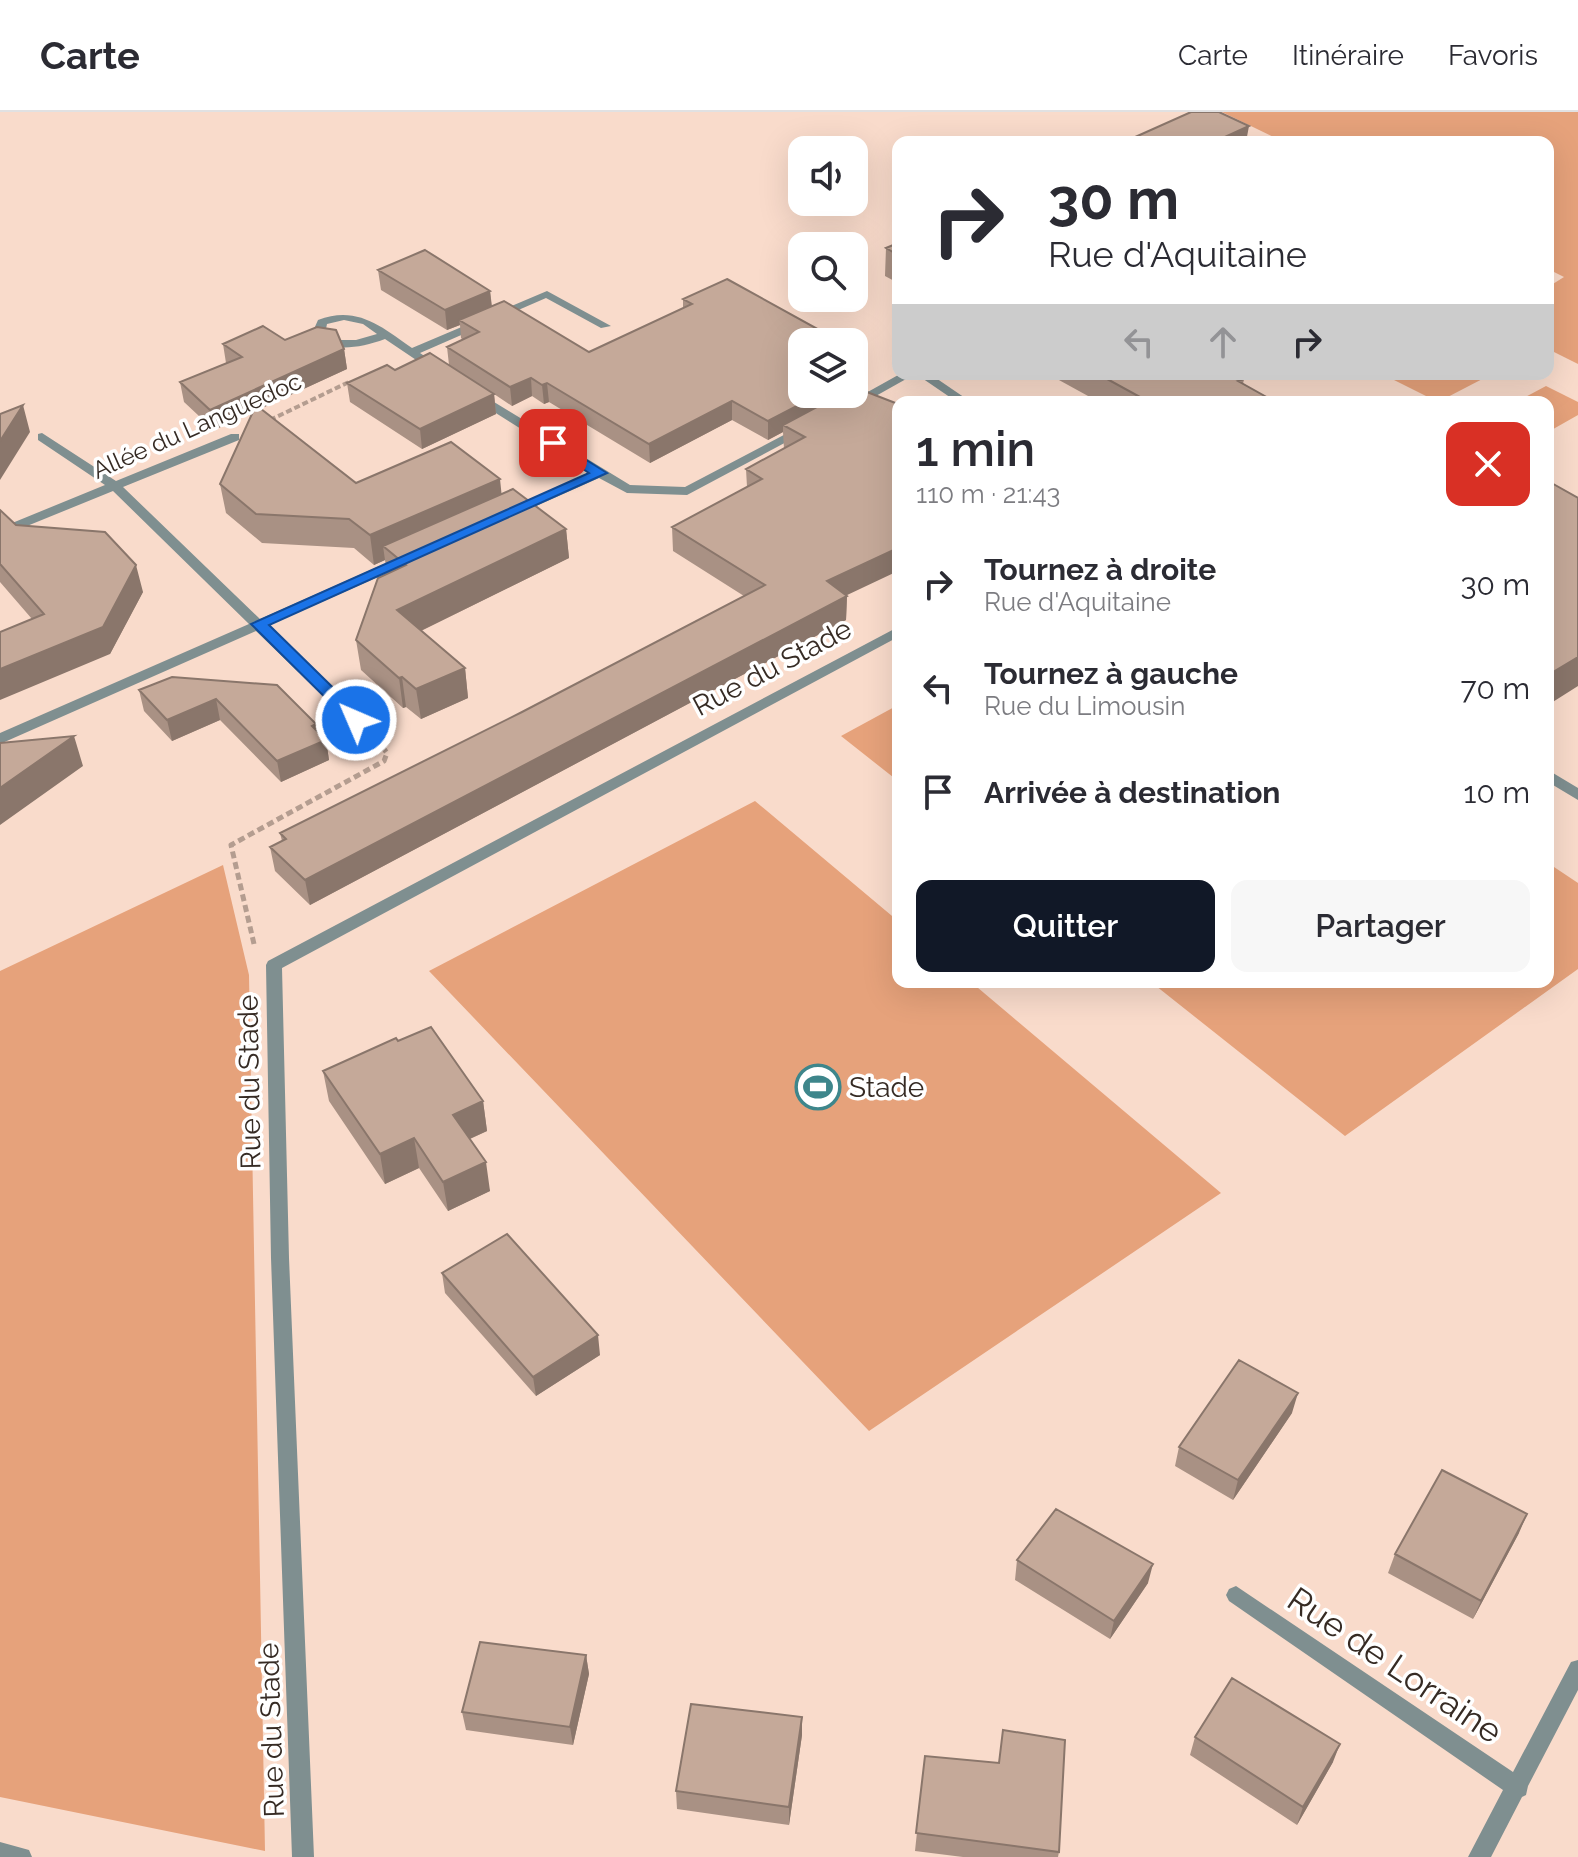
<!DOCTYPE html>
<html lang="fr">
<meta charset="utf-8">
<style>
:root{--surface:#fff;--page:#f7f7f7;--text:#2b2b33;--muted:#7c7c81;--line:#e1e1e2;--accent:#111827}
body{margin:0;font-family:Raleway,sans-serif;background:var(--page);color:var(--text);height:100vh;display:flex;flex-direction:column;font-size:30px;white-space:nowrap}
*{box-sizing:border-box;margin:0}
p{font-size:26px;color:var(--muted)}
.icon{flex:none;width:44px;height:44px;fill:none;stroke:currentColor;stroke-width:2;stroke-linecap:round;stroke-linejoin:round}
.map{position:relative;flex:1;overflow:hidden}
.side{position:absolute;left:892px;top:284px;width:662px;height:592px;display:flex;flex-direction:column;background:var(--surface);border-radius:16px;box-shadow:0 8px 32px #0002}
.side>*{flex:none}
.banner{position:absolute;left:892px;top:24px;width:662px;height:244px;border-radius:16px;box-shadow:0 8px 32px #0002;background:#fff;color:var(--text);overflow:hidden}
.tools{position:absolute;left:788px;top:24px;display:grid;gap:16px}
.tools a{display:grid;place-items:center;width:80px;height:80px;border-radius:16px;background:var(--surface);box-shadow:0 8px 32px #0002;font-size:40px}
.pin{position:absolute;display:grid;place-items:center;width:68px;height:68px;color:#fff;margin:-34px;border-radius:16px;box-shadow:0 4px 12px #0006}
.me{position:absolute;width:88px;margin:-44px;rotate:315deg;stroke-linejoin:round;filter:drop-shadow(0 0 6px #0008)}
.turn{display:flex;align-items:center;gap:28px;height:168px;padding:0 24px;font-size:36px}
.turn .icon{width:104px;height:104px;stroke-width:2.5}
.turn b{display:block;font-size:56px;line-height:68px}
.lanes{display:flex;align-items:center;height:76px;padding:0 24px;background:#0003;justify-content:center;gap:40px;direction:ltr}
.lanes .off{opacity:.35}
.round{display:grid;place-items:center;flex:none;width:84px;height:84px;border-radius:16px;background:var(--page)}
.summary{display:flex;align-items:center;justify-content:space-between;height:136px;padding:0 24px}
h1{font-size:48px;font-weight:600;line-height:60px}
.cta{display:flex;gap:16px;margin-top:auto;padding:16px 24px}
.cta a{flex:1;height:92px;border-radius:16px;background:var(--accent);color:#fff;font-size:32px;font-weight:600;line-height:92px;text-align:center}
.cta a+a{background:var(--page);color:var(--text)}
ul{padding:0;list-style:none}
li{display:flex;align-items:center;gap:24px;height:104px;padding:0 24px}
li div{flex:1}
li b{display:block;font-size:30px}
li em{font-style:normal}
header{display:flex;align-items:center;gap:48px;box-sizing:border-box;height:112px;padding:0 40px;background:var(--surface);border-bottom:2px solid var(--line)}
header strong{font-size:38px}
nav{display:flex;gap:44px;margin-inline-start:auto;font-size:28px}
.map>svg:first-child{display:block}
.green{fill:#e6a27b}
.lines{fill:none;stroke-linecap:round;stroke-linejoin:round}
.path-far1{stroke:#b49d90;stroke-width:4;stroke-dasharray:6 3;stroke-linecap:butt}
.path{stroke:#b49d90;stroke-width:5;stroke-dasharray:7 4;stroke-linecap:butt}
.street{fill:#7f8f90;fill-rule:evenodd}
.wall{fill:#a99184}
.shaded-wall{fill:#8a766b}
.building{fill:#c5a999;stroke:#8a766b;stroke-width:2}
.route{fill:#1a73e8;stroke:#114b97;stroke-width:2}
.labels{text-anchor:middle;stroke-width:7;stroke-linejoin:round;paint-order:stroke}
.far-street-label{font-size:24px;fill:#362b24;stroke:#fff}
.street-label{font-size:28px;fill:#362b24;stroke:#fff}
.poi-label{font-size:28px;fill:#362b24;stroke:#fff;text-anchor:start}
.near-street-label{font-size:34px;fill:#362b24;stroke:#fff}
</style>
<header>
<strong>Carte</strong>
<nav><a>Carte</a><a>Itinéraire</a><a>Favoris</a></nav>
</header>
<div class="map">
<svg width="1578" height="1745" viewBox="0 0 1578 1745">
<rect width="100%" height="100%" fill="#f9dbcb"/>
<!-- green -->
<path class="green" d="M1222 0H1578V252L1548 237V175L1564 165 1548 157V30H1284Z
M1405 262H1492L1438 290 1394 268Z
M1546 274 1578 290V303L1548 320V290H1516Z
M898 593V669L841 624Z
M755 689 898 809V870H971L1221 1081 869 1319 429 859Z
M1548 751 1578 771V857L1345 1024 1151 870H1548Z
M223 753 249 863 265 1739 0 1685V859Z"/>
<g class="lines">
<!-- path-far1 -->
<path class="path-far1" d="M270 308 351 269"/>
<!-- path -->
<path class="path" d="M254 832 231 733 384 649 387 641 375 625"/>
<!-- street -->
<path class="street" d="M547 179 611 214 601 216 546 186 420 241 441 255V261L437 262 385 227C363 235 345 238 323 233L314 217 318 208C357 193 382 215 412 236ZM344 208 363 212 377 222 356 228H332L326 217 327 212Z
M900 262H915L858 294 854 295 848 291Z
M916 262H930L971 290H957Z
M476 279 630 373 685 375 797 316H805L807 319 687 383 627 381 599 366 516 403 511 402V396L591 361 472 286V280Z
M42 321 116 369 231 322H239V328L123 375 260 507 402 444H412V450L267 514 361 605 363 608 361 611H351L256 519 0 632V621L249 512 113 379 0 425V416L105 373 38 328V322Z
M898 515V525L282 856 289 1146 314 1745H292L271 1146 266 853 268 849Z
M1548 658 1578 676V688L1548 670Z
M1236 1474 1513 1660 1571 1550 1578 1548V1578L1528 1674 1526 1683 1522 1685 1491 1745H1468L1503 1678 1229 1489 1226 1483 1229 1477Z
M0 1730 29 1738 32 1745H0Z"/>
</g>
<!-- wall -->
<path class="wall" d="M898 131V171L885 164 886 136Z
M378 158 490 179 492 194 589 240 683 197V187L727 167 802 282H838L847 484 846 508 310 793 275 759 270 735 282 729 280 721 522 600 744 484 673 439 672 415 747 375 746 357 784 337 783 320 768 328 732 308 650 351 549 290 544 292 532 284 512 294 494 282 496 302 422 337 350 290 347 271 395 258 449 253 447 235 463 228 461 226 460 213 447 218 381 178Z
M285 228 344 237 347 257 260 297 356 371 502 382 566 417 569 446 421 519 465 556 468 586 421 607 406 595 403 596 361 558 356 528 387 461 385 448 374 453 354 436 262 431 226 401 220 372 253 300 214 318 184 290 180 270 226 251 223 232Z
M1048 262H1235L1244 267 1243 272 1270 290H1099Z
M0 398 16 413 143 480 110 542 32 507 0 470Z
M172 565 316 612 317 619 326 628 329 648 281 670 220 608 172 629 144 599 139 578Z
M398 929 483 989 487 1019 470 1027 490 1079 448 1099 419 1056 385 1072 329 989 323 959Z
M442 1161 600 1243 536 1284 445 1181Z
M1292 1301 1233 1388 1175 1354 1179 1335Z
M1519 1421 1473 1507 1388 1461 1395 1442Z
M1017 1448 1148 1471 1110 1527 1015 1468Z
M586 1543 589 1562 573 1633 466 1618 462 1600Z
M802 1605V1623L789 1713 677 1697 676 1679Z
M1195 1625 1333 1650 1297 1713 1190 1643Z
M925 1644 998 1651 1059 1740 1058 1745H963L915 1739Z"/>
<!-- shaded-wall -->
<path class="shaded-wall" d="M1249 14 1246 30H1214Z
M490 179 492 199 459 208 460 213 447 218 445 198Z
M344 237 347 257 214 318 210 298Z
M531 266 532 284 512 294 510 275Z
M547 271 549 290 544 292 542 273Z
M494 282 496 302 422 337 420 317Z
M820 282H838V291L783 313V320L768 328V309Z
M732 289V308L650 351 649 332Z
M23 293 30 320 0 368V329Z
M500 367 503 396 383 434 385 448 374 453 370 423Z
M566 417 569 446 402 528 397 498Z
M898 436V459L826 493 827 469Z
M136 453 143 480 110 542 0 588V557Z
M847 484 846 508 310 793 305 768Z
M1578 545V574L1548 593V563Z
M465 556 468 586 421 607 416 577Z
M402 565 406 595 403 596 399 566Z
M216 587 220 608 172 629 167 608Z
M316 612 319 630 326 628 329 648 281 670 277 649 312 614Z
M74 624 83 654 0 713V676Z
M483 989 487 1019 458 1032 453 1003Z
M414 1026 419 1056 385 1072 380 1042Z
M486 1050 490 1079 448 1099 443 1070Z
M598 1223 600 1243 536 1284 533 1265Z
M1298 1281 1292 1301 1233 1388 1238 1368Z
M1527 1402 1519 1421 1473 1507 1481 1489Z
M1153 1452 1148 1471 1110 1527 1114 1509Z
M586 1543 589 1562 573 1633 570 1615Z
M802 1605V1623L789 1713V1695Z
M1340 1632 1333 1650 1297 1713 1303 1695Z"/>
<!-- building -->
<path class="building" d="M1191 0H1219L1249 14 1214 30H1124Z
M898 131V143L886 136Z
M425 138 490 179 445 198 378 158Z
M727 167 841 230H802V282H820L768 309 732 289 649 332 547 271 542 273 531 266 510 275 447 235 479 220 459 208 504 189 589 240 692 192 683 187Z
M263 214 285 228 317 215 336 218 344 237 210 298 180 270 242 245 223 232Z
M430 241 494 282 420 317 347 271 387 253 395 258Z
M1098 262H1235L1244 267 1238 269 1270 287 1265 290H1149Z
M854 275 898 292V436L827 469 847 484 305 768 270 735 286 727 280 721 522 600 765 473 672 415 762 367 746 357 805 325 783 313 841 282H854Z
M23 293 0 329V302Z
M256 293 356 371 451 330 500 367 370 423 349 407 256 402 220 372Z
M1548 369 1578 386V545L1548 563Z
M513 377 566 417 397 498 465 556 416 577 402 565 399 566 356 528 378 466 406 453 383 434Z
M0 398 16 413 105 420 136 453 103 515 0 557V520L44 502 0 452Z
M172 565 277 573 316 612 312 614 326 628 277 649 216 587 167 608 139 578Z
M74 624 0 676V631Z
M431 915 483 989 453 1003 486 1050 443 1070 414 1026 380 1042 323 959 396 926 398 929Z
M507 1122 598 1223 533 1265 442 1161Z
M1239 1248 1298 1281 1238 1368 1179 1335Z
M1442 1358 1527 1402 1481 1489 1395 1442Z
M1056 1397 1153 1452 1114 1509 1017 1448Z
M480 1530 586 1543 570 1615 462 1600Z
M1232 1566 1340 1632 1303 1695 1195 1625Z
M691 1592 802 1605 789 1695 676 1679Z
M1003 1618 1065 1628 1059 1740 916 1721 925 1644 999 1651Z"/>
<!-- route -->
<path class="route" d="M553 327 607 361 269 513 362 604V611H351L251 512 589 361 548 334V328Z"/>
<!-- icons -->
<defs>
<g id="stadium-ring" transform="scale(2.3)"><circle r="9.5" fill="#fff" stroke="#3e868b" stroke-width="1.5"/><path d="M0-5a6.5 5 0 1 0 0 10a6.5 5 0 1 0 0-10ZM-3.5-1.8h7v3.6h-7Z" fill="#3e868b"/></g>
</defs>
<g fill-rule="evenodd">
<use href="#stadium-ring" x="818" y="975"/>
</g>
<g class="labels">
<!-- far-street labels -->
<g class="far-street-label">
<text transform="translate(197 314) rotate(-24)" y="8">Allée du Languedoc</text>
</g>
<!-- street labels -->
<g class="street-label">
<text transform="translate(772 555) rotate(-28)" y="10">Rue du Stade</text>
<text transform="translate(249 970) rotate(-91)" y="10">Rue du Stade</text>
<text transform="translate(271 1618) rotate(-92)" y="10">Rue du Stade</text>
</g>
<!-- poi labels -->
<g class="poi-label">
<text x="849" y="985">Stade</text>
</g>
<!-- near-street labels -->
<g class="near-street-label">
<text transform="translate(1395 1553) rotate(34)" y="12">Rue de Lorraine</text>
</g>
</g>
</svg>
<div class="tools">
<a><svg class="icon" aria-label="sound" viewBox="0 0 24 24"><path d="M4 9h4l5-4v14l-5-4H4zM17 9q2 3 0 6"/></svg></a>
<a><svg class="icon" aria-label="search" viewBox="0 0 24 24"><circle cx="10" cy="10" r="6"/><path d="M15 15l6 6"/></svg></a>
<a><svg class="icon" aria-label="layers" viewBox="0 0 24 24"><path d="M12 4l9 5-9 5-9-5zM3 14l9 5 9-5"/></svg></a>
</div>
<div class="pin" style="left:553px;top:331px;background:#d93025"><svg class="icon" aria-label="arrive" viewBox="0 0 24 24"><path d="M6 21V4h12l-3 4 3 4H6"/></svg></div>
<svg class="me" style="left:356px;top:608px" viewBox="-20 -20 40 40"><circle r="17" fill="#1a73e8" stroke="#fff" stroke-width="3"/><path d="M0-11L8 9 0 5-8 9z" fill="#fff"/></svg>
<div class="banner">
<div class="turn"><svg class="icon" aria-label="right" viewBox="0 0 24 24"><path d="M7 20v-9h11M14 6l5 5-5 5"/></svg><div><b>30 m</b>Rue d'Aquitaine</div></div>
<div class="lanes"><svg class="icon off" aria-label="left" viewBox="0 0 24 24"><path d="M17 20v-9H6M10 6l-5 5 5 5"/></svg><svg class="icon off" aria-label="ahead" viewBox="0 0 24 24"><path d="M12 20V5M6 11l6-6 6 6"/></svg><svg class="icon" aria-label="right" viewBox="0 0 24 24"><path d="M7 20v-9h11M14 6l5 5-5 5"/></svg></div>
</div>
<section class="side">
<div class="summary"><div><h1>1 min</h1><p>110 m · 21:43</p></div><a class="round" style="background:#d93025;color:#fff"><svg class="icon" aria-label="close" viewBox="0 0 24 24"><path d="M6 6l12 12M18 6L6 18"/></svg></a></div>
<ul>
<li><svg class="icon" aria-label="right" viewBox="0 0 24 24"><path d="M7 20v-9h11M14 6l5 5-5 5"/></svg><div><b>Tournez à droite</b><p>Rue d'Aquitaine</p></div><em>30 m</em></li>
<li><svg class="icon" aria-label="left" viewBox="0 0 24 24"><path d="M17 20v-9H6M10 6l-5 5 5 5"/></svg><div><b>Tournez à gauche</b><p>Rue du Limousin</p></div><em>70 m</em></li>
<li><svg class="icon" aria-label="arrive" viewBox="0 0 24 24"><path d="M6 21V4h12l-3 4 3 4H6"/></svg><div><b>Arrivée à destination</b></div><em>10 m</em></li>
</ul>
<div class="cta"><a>Quitter</a><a>Partager</a></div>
</section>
</div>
